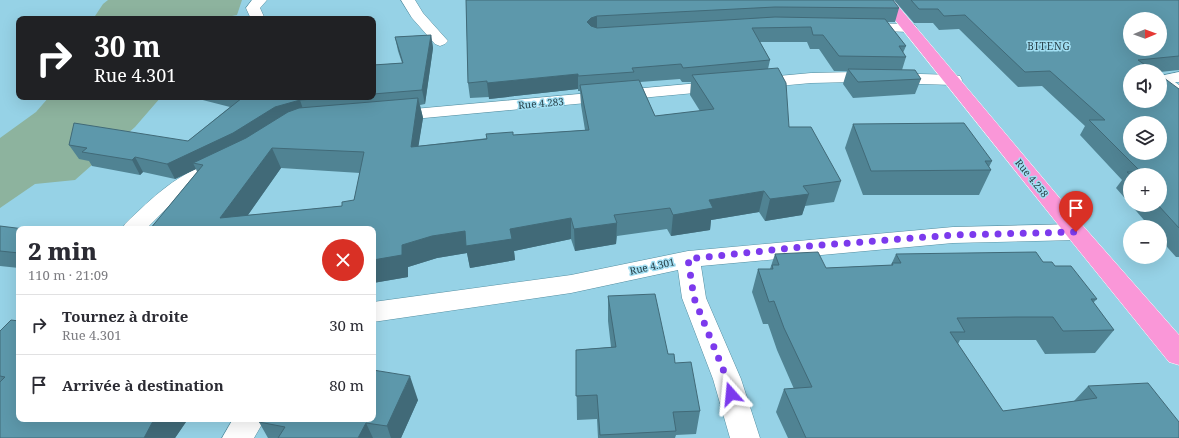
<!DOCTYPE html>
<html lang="fr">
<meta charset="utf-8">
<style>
:root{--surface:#fff;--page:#f2f2f3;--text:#2b2b33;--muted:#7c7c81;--line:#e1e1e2}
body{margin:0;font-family:"Noto Serif",serif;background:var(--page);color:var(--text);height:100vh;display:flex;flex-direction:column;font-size:15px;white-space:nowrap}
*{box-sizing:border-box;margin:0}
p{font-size:13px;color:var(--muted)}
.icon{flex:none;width:22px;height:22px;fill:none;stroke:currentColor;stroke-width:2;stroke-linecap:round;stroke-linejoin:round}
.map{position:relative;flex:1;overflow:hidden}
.details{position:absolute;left:16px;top:226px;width:360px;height:196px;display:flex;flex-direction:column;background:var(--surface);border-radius:8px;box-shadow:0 4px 16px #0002}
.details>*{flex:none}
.guide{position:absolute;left:16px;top:16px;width:360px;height:84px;border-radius:8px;box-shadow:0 4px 16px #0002;background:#202124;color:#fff;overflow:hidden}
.needle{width:26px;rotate:89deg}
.controls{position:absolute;left:1123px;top:12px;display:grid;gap:8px}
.controls a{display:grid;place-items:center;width:44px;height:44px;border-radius:50%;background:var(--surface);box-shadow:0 4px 16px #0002;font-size:20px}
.pin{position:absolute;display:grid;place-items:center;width:34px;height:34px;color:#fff;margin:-41px -17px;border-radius:50% 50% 50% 0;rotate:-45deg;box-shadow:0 0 4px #0007}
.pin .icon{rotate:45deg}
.me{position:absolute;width:44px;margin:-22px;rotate:342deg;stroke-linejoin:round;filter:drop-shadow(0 0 3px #0008)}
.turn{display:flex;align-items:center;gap:14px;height:84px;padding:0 12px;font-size:18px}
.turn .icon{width:52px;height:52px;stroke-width:2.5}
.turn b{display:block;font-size:28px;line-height:34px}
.round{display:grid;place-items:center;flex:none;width:42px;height:42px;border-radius:21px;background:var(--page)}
.head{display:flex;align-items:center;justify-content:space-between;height:68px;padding:0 12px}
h1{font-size:24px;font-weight:800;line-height:30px}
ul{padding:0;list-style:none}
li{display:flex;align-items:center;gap:12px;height:60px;padding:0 12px;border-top:1px solid var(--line)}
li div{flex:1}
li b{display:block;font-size:15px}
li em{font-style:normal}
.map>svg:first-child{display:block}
.green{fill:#8db39e}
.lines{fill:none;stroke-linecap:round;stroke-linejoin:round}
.minor-casing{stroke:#538ea1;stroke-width:1}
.highway-casing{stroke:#fff;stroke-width:1}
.minor{fill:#fff;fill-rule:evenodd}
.highway{fill:#fa97d8;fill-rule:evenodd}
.wall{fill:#508393;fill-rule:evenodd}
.shaded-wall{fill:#416a78}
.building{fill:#5d98ab;stroke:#416a78;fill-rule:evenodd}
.route{stroke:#7c3aed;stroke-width:7;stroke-dasharray:0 12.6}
.labels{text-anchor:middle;stroke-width:3;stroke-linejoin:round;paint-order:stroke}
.far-quarter-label{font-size:10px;letter-spacing:1px;fill:#284149;stroke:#a2dff3}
.street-label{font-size:10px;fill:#284149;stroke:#a2dff3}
</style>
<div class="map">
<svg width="1179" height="438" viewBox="0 0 1179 438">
<rect width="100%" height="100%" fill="#96d2e6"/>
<!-- green -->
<path class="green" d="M108 0H242L237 15 217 19H93L103 4Z
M49 97H161L135 127 75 180 35 184 0 208V138L36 112Z"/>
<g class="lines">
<!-- minor casing -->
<g class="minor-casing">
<path id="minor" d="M252 0H267L260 8 265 19H251L246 8Z
M401 0H415L423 13 448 41 445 44 440 46 435 44 412 18Z
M861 23 910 24 915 25 917 28 915 31 910 32 856 30 854 27 856 24Z
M854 72 954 75 960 76 962 80 960 84 954 85 854 82 811 83 755 88 749 87 747 83 749 79 755 78 811 73Z
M1179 72V82H1175L1179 85V97L1173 96 1160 87V76Z
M721 81 727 82 730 86 727 90 392 121 386 120 383 116 386 112 392 111Z
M216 162 223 164 226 168 223 172 191 189 177 198 146 229H122L125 224C152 198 179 171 216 162Z
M1076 224 1084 227 1087 232 1084 237 1076 240 953 243 701 266 706 298 741 379 760 438H730L713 379 682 298 678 270 571 293 373 322V302L571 275 688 251 953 227Z
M233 419H265L254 438H222Z"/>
</g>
<!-- highway casing -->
<g class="highway-casing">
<path id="highway" d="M879 0H893L1084 227 1179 335V365L1169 362 1068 237Z"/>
</g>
<!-- minor -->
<use href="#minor" class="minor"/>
<!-- highway -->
<use href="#highway" class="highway"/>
</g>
<!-- wall -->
<path class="wall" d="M466 0 899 8 895 22H887L906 46 903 53 906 57 902 70 921 79 915 94 853 98 843 84 847 71H834L819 49H810L807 42H760L770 60 768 69 789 127 841 181 834 202 805 206 802 215 765 221 759 212 711 220 710 230 671 236 667 229 617 236 616 244 575 251 571 239 514 251 515 260 470 268 467 253 437 258 408 267V277L373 283V229H150L197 172 196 169 175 179 143 172 140 175 92 166 89 161 79 159 69 145 188 141 230 107 191 97H373V65L402 63 398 51 395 37 431 35 433 48 425 104 420 105 423 118 418 146 514 135 585 130 581 105 580 91H578V89L489 99V97L470 98 468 83ZM680 79 682 82H691L690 95 700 111 655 116 640 82ZM281 168 360 173 354 200 342 206 248 215Z
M894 0H1179V70L1160 72V71H1130L1179 89V257H1176L1160 239V227H1150L1131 205H1160V175H1130V204L1116 188 1122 180 1080 135 1085 126 1042 86 1018 87 959 29 939 30 933 23H914Z
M853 124 992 161 989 167 991 170 979 195H863L845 148Z
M0 226 19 229V268L0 266Z
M775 254 826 268 891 265 896 254 1043 262 1055 266 1097 299 1093 303 1114 330 1095 353 1045 354 1036 340H960L958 344 1003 411 1074 401 1088 386 1179 438H788L776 412 784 389H794L777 350 768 324H763L752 292 758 269H770Z
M608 296 668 354 675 363 700 411 696 434 676 435 675 438H598L597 419 577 420 576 350 611 347 608 321Z
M0 331 19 419H188L175 438H0Z
M376 370 418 400 401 438H268L259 422Z"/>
<!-- shaded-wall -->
<path class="shaded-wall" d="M597 16V30L591 32 587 22 591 18Z
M431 35 433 48 425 104 422 90Z
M578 74V89L489 99 487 83Z
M418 98 423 118 415 168 411 147Z
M300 100 305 115 193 163 196 169 175 179 167 164 275 107Z
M272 148 281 168 238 229 220 218Z
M135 157 143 172 140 175 132 160Z
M764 191 759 212 711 220 710 230 671 236 673 215 709 200Z
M809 194 802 215 765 221 770 199Z
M571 218V239L514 251 515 260 470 268 467 253 437 258 408 267V277L373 283V260L402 245 432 236 465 231 510 229Z
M617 223 616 244 575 251 574 229Z
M373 363 382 387 373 376Z
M410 376 418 400 401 438H391L387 426Z
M155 419H188L175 438H144L152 423Z
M366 423 373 438H358Z"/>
<!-- building -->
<path class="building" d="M466 0H893L899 8 775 7 597 16 591 18 587 22 591 26 597 28 775 17 885 19 906 46H899L906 57 839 56 823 35H813L811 27 752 28 770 60 683 68 681 64 632 68 634 72 578 76V74L487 83V81L468 83Z
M911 0H1179V56L1138 60 1154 71H1130V101H1160V75L1179 89V228L1158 205H1160V175H1131L1127 172H1141L1089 120H1105L1050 71 1025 72 965 15 944 16 938 9H919ZM1130 19H1160V49H1130ZM1130 123H1160V153H1130Z
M431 35 422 90 373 94V65L403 63 395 37Z
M778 68 786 83 789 127H811L841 181 803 186 809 194 770 199 764 191 709 200 713 208 673 215 670 208 614 215 617 223 574 229 571 218 510 229 512 239 466 246 465 231 432 236 402 245V255L373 260V229H150L203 165 193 163 246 138 288 112 299 108 418 98 411 147 487 139 486 134 513 132V135L589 130 580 85 639 80 655 116 714 109 692 75ZM272 148 364 152 354 200 342 202V206L220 218Z
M848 69 915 70 921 79 858 82Z
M239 97H340L300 100 275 107 233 133 167 164 135 157 132 160 82 152 87 148 69 145 74 123 188 141 242 98Z
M964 123 992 161H985L991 170 871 171 853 124Z
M0 226 24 229H19V253L0 251Z
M818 252 826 268 893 265 892 263H901L896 254 1036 252 1043 262H1052L1055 266H1071L1097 299H1091L1114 330 1063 331 1053 317H1016L957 318 965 332H950L1003 411 1097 398 1088 386 1148 383 1179 422V438H806L784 389 812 387 784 328 774 301 769 302 758 269H773L772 265H779L775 254Z
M655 294 668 354H674L675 363 691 362 700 411 673 412 676 431 600 435 597 395 576 396V350L616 347 608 296Z
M11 320 19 321V419H155L152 423 144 438H0V382L5 377 0 376V331Z
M373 370 410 376 387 426 366 423 358 438H278L285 427 259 422 261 419H373Z"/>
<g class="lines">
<!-- route -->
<path class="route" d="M731 394 727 379 694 298 688 259 810 246 953 235 1076 232"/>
</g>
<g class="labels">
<!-- far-quarter labels -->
<g class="far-quarter-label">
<text x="1049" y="50">BITENG</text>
</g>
<!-- street labels -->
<g class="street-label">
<text transform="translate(541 103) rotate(-5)" y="4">Rue 4.283</text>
<text transform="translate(1032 178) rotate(51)" y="4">Rue 4.258</text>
<text transform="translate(652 266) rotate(-12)" y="4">Rue 4.301</text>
</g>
</g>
</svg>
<div class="controls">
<a><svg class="needle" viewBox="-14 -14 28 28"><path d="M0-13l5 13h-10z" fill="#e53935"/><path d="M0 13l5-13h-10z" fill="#7c7c81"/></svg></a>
<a><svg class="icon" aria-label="sound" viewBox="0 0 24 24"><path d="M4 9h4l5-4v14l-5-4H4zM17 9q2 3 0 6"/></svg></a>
<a><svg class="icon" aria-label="layers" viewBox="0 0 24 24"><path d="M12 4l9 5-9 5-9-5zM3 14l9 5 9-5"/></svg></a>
<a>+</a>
<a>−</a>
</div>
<div class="pin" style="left:1076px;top:232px;background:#d93025"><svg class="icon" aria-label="arrive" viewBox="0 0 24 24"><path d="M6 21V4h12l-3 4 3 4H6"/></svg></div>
<svg class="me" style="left:731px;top:394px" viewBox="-20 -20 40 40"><path d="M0-17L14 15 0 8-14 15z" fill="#7c3aed" stroke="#fff" stroke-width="4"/></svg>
<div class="guide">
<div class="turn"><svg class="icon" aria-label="right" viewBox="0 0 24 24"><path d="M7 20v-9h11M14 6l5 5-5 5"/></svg><div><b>30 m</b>Rue 4.301</div></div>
</div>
<section class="details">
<div class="head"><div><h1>2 min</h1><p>110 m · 21:09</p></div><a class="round" style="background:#d93025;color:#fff"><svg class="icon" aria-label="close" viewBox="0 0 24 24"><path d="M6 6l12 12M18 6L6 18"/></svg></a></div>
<ul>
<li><svg class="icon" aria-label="right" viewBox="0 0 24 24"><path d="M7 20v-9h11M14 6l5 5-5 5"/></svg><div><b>Tournez à droite</b><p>Rue 4.301</p></div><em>30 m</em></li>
<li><svg class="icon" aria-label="arrive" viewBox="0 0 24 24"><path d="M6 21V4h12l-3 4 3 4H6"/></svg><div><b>Arrivée à destination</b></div><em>80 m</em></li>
</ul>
</section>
</div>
